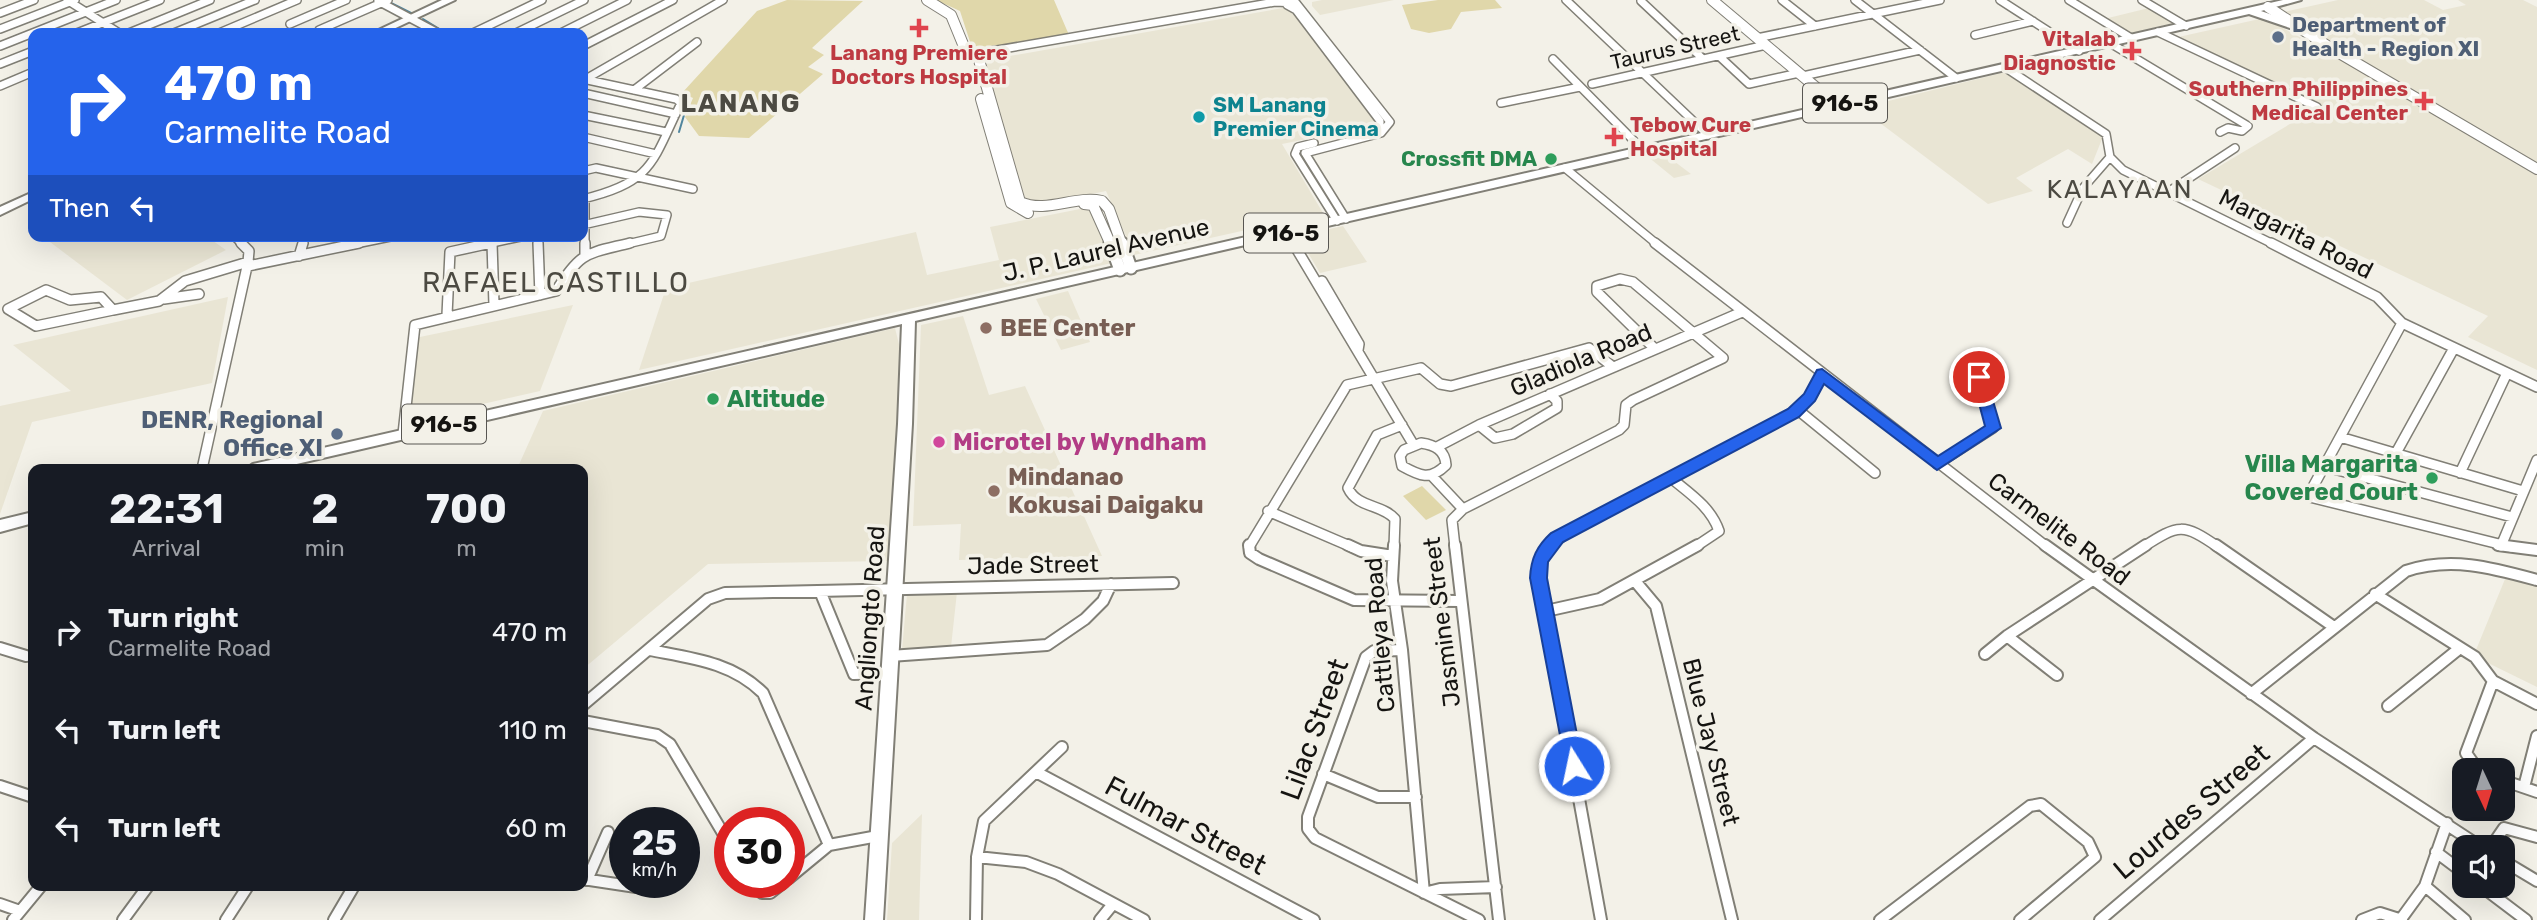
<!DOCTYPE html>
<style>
:root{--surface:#171b24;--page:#20242c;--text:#f1f3f6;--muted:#9ea1a6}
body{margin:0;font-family:Rubik,sans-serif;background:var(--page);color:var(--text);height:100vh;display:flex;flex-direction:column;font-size:26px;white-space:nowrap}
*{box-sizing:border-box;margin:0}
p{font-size:23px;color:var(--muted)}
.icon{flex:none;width:38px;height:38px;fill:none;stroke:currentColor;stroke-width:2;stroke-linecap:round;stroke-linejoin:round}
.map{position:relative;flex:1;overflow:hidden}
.sheet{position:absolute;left:28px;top:464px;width:560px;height:427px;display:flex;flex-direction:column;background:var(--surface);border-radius:14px;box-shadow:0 7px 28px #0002}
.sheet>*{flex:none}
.banner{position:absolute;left:28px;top:28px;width:560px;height:214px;border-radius:14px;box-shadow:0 7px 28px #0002;background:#2563eb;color:#fff;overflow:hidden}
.needle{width:46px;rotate:176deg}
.fabs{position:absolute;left:2452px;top:758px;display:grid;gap:14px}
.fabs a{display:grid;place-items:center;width:63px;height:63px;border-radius:14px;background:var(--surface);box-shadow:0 7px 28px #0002;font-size:35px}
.speed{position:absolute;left:609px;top:807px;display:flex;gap:14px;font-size:35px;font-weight:700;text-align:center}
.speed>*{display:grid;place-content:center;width:91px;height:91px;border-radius:50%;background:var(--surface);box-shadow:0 7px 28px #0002;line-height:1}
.speed small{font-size:18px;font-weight:400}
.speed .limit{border:10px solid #d22;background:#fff;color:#111}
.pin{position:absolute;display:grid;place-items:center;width:60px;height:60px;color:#fff;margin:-30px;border:4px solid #fff;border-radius:50%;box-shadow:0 2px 7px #0007}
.me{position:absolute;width:77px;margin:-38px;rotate:350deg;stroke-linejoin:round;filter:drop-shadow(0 0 5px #0008)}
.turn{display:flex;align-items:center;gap:24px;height:147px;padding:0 21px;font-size:32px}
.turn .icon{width:91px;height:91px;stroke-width:2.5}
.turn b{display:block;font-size:49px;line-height:60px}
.then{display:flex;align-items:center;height:66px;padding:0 21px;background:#0003;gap:14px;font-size:26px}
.eta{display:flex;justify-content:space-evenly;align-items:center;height:119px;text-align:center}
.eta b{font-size:42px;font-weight:700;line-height:49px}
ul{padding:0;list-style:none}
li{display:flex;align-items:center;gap:21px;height:98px;padding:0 21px}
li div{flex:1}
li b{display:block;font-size:26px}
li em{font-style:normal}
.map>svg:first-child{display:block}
.built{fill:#e9e5d4}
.green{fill:#e0d7aa}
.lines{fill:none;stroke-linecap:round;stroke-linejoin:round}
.stream{stroke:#50859e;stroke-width:2}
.street-far2-casing{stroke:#817f76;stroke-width:10}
.street-far1-casing{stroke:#817f76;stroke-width:12}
.street-casing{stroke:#817f76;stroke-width:14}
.secondary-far1-casing{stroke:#817f76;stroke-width:12}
.secondary-casing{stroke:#817f76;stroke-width:15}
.primary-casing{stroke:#817f76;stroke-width:4}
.street-far2{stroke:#fff;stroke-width:7}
.street-far1{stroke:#fff;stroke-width:9}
.street{stroke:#fff;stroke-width:10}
.secondary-far1{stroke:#fff;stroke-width:10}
.secondary{stroke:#fff;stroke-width:11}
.primary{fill:#fff;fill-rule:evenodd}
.route{fill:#2563eb;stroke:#184099;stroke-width:2}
.health-dot{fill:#e0444e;stroke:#f3f1e8;stroke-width:2.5}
.service-dot{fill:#5c6f8a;stroke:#f3f1e8;stroke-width:2.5}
.culture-dot{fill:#0f9aa8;stroke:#f3f1e8;stroke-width:2.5}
.leisure-dot{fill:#2e9e5b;stroke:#f3f1e8;stroke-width:2.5}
.education-dot{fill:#8d6e63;stroke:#f3f1e8;stroke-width:2.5}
.hotel-dot{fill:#d1479c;stroke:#f3f1e8;stroke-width:2.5}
.labels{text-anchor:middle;stroke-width:7;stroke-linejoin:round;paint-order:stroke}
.far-service-label{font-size:21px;font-weight:bold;fill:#4e5e75;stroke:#f3f1e8;text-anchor:start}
.far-health-label{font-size:21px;font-weight:bold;fill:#be3a42;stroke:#f3f1e8;text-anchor:end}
.far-street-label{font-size:21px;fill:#151411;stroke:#f3f1e8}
.far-culture-label{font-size:21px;font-weight:bold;fill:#0d838f;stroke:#f3f1e8;text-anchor:start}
.far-leisure-label{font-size:21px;font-weight:bold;fill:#27864d;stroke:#f3f1e8;text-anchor:end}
.shield{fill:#f3f1e8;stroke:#585652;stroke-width:2}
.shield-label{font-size:23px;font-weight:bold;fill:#151411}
.street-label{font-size:24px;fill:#151411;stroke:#f3f1e8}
.education-label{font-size:24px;font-weight:bold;fill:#785e54;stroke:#f3f1e8;text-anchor:start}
.leisure-label{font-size:24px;font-weight:bold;fill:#27864d;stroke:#f3f1e8;text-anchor:start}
.service-label{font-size:24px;font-weight:bold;fill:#4e5e75;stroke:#f3f1e8;text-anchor:end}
.hotel-label{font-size:24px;font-weight:bold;fill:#b23c85;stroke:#f3f1e8;text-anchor:start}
.far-district-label{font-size:26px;font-weight:bold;letter-spacing:2px;fill:#4c4a42;stroke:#f3f1e8}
.neighbourhood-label{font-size:26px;letter-spacing:2px;fill:#4c4a42;stroke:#f3f1e8}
.quarter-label{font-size:28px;letter-spacing:2px;fill:#4c4a42;stroke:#f3f1e8}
.near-street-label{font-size:28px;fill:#151411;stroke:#f3f1e8}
</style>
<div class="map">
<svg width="2537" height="920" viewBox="0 0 2537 920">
<rect width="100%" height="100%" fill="#f3f1e8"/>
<!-- built -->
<path class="built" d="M1322 0H1394L1320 15 1312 6V2Z
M2338 0H2424L2443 10 2466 5 2458 0H2523L2537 7V370L2468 337 2488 316 2198 179 2320 106 2174 38 2264 18 2326 51 2338 47 2284 12Z
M1289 7 1377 122 1372 126 1282 144 1323 213 1134 255 1106 191 1044 204 1025 198 984 64 987 60Z
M2149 8 2174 23 2128 34 2104 19Z
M2010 71 2104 134 2092 164 2068 149 2016 178 2033 191 1988 204 1860 108Z
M1662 152 1691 174 1674 178 1647 156Z
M1090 207 1112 263 639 370 666 288 916 232 927 275 999 260 990 227Z
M1343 226 1367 262 1320 273 1298 236Z
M42 236H206L226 250 127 300Z
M1068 291 1090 342 1061 350 1036 299Z
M228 297 212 383 32 422 0 514V406L71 391 13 345Z
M573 305 540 391 409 421 415 338Z
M963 316 989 395 1025 386 1102 556 959 560 961 524 913 526 921 325Z
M895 328 902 356 888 561 708 564 583 669V469H517L543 411Z
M2505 579 2537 585V687L2488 663 2476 650Z
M957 592 951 647 902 650 907 594Z
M922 814 919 920H887L892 843Z"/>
<!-- green -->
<path class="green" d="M787 0 863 1 812 48 824 55 808 67 823 74 749 138 699 136 685 117 693 98 682 93 757 11Z
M936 0H1054L1069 35 988 49 972 48 960 11Z
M1438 0H1495L1502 8 1461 12 1451 29 1429 33 1411 29 1402 5Z
M1422 486 1446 510 1426 520 1403 496Z"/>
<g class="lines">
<!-- stream -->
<path class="stream" d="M389 2 411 13
M423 19 446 33
M679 132 687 105 683 104"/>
<!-- street-far2 casing -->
<g class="street-far2-casing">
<path id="street-far2" d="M67 0 119 33
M1566 0 1708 135
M1782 0 1815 26
M1855 0 1956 78
M2000 0 2079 51
M2069 0 2131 38
M2142 0 2186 26
M378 1 438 33
M1641 1 1703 59
M1287 5 1296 10 1380 121V126L1369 131
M0 13 34 0
M290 24 346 0
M0 29 75 0
M319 30 388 0
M2158 32 2317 107
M77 33 160 0
M129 33 210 0
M174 33 255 0
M219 33 297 0
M473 33 542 0
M516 33 584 0
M561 33 627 0
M1975 35 2033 21
M1757 38 1940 0
M2110 43 2248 126 2242 131 2228 128 2220 132
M0 46 116 0
M583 46 673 0
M980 53 1275 2 1296 3 1390 122 1381 133 1305 153 1346 219
M1719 56 1749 84 1799 73
M1553 59 1643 150
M0 64 33 51
M2006 68 2106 134 2110 157 2123 170 2275 245
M1803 76 1920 50
M583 79 676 99 681 103C652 163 653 182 583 199
M584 80 723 0
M1592 84 1766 45
M0 86 33 72
M634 90 697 42
M583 93 676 114
M1501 103 1580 87
M583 115 666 132
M583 137 656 154
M1314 143 1298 147 1295 154 1337 221
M1565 168 1658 245
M583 171 596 168 693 189
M2168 192 2235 148
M585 198V245
M2067 223 2083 188 2110 157
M583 225 639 212 667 215 661 236 623 245
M1286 232 1294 245
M234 236 243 245
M538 236V245
M302 245 305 236
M351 245 395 236
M483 245 525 236"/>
</g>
<!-- street-far1 casing -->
<g class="street-far1-casing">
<path id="street-far1" d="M492 243 494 305
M538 243 540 295
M585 243V254
M1293 243 1413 444
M1655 243 2047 547
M2271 243 2377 297 2402 323 2537 387
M299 256 303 243
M248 266 359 243
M1322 281 1359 344 1358 350
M46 290 70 300 101 297 113 310 36 326 8 309Z
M164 299 199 294
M113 310 159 301 185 281 248 262
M447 315 450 252 491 243
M1798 410 1875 473
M1479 425 1495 438 1513 434 1557 408V401L1550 394
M403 434 415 325 556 291C581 251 586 254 630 243
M2340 437 2523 491
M1421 443C1435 445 1445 450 1446 465 1430 481 1420 476 1402 466L1400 456 1404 450Z
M1437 447 1479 425 1742 312
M2396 453 2454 348
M1937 464 1993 428 1973 366
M2323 466 2512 517
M202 469 248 262 249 251 241 243
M2460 473 2507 373
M1432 476 1463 509
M1671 478C1689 493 1711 507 1719 531L1695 547
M2286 491 2511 547
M2308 496 2402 323
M1268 511 1352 547
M2501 546 2537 460
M1249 547 1347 385 1421 368 1440 384 1451 386 1589 348 1613 367
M1394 547 1395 519C1382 504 1357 508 1348 488L1377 435 1402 425
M1455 547 1452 520 1463 509 1619 430 1624 425 1626 405 1633 400 1723 358 1633 282 1620 279 1597 286V292L1655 349
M1549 547 1570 530 1794 413 1809 397 1822 374
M2143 547C2179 524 2183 523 2218 547"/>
</g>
<!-- street casing -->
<g class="street-casing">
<path id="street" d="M1249 545 1250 553 1259 559 1354 600 1460 601
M1348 545 1361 551 1393 556
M1394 545 1392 581 1402 650 1424 893 1440 889 1496 887
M1455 545 1499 920
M1550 545 1541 562 1539 578 1601 920
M2045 545 2314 738 2481 847
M2216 545 2334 627
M2498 545 2537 550
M1635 581 1656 606 1732 920
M820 591 854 674 888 673
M2375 594 2475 657 2493 681 2537 704
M1546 611 1600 599 1698 545
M2007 636 2057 675
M0 648 26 656
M650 650C691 658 732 662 763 693L829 845
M1402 650 1374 651 1366 657 1308 817V829L1315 838 1479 920
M1985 654 2007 636 2146 545
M890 656 1047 645 1085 619 1103 601 1111 584
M2251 694 2406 571C2451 556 2493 568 2537 580
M583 705 708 599 725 593 1173 583
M2388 706 2460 648
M583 721 657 735 670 744 730 845
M2478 770 2466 753 2493 681
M1036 772 1314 920
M1323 774 1378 797H1416
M2502 780 2537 792
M0 786 33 797
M2524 787 2537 736
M2491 847 2504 828 2537 837
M2436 852 2464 873
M977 857 1026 862 1058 874 1144 920
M2502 860 2537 881
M789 878 829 845 878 836
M583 879 636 887
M587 880 608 832
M751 882 762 893H770L784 882
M2425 886 2465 920
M2481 886 2526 920
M0 904 20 911
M2401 919 2425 886 2447 823
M13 920 41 886
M123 920 148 886
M226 920 248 886
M334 920 354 886
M976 920 977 857 984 821 1062 747
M1100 920 1113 904
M1880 920 2030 806 2041 804 2088 842 2095 857 2020 920
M2100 920 2314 738
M2362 920 2380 913 2402 920"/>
</g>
<!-- secondary-far1 casing -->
<g class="secondary-far1-casing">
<path id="secondary-far1" d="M927 0 951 15 967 54
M1712 0 1837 105
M2268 7 2329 47 2537 169
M979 60 1020 202C1047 214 1074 195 1102 201L1109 209 1122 245
M981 99 1011 203 1028 213
M1084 204 1093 205 1111 245"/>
</g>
<!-- secondary casing -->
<g class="secondary-casing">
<path id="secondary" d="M1110 243 1120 270
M1122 243 1131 268"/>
</g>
<!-- primary casing -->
<g class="primary-casing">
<path id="primary" d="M442 0H455L385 33H372Z
M2283 0H2301L2261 11 2298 24V28H2290L2249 14 915 321 912 424 883 920H865L898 424 902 324 275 469H246L253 464Z
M33 192V199L0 215V207Z
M33 512V523L0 532V520Z"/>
</g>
<!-- street-far2 -->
<use href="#street-far2" class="street-far2"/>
<!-- street-far1 -->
<use href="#street-far1" class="street-far1"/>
<!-- street -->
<use href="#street" class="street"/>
<!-- secondary-far1 -->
<use href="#secondary-far1" class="secondary-far1"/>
<!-- secondary -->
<use href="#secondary" class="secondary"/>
<!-- primary -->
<use href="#primary" class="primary"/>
</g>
<!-- route -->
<path class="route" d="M1822 369 1938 456 1985 426 1972 377 1974 374H1985L2001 428 1937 470 1824 384 1815 401 1799 417 1563 542 1548 562 1547 578 1583 766 1580 772 1574 774 1567 772 1530 578C1531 558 1537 546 1551 533L1788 409 1804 394 1817 370Z"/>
<!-- markers -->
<g class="health-dot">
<path d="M915.5 17.5h7v7h7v7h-7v7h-7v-7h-7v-7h7z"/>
<path d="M2128.5 40.5h7v7h7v7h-7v7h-7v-7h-7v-7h7z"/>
<path d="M2420.5 90.5h7v7h7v7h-7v7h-7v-7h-7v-7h7z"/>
<path d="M1610.5 126.5h7v7h7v7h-7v7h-7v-7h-7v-7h7z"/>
</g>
<g class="service-dot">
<circle cx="2278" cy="37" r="7"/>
<circle cx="337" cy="434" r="7"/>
</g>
<circle class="culture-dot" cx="1199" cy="117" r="7"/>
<g class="leisure-dot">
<circle cx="1551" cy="159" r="7"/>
<circle cx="713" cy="399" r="7"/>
<circle cx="2432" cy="478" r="7"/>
</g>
<g class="education-dot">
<circle cx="986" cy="328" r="7"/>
<circle cx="994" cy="491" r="7"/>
</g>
<circle class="hotel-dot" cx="939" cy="442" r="7"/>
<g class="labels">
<!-- far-service labels -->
<g class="far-service-label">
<text x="2292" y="32">Department of<tspan x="2292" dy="24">Health - Region XI</tspan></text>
</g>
<!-- far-health labels -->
<g class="far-health-label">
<text x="2116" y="46">Vitalab<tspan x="2116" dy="24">Diagnostic</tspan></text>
<text x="919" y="60" text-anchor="middle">Lanang Premiere<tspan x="919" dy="24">Doctors Hospital</tspan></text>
<text x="2408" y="96">Southern Philippines<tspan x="2408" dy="24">Medical Center</tspan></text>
<text x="1630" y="132" text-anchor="start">Tebow Cure<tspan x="1630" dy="24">Hospital</tspan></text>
</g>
<!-- far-street labels -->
<g class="far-street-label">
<text transform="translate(1675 48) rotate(-13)" y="7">Taurus Street</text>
</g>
<!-- far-culture labels -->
<g class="far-culture-label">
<text x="1213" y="112">SM Lanang<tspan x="1213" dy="24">Premier Cinema</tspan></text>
</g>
<!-- far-leisure labels -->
<g class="far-leisure-label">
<text x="1537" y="166">Crossfit DMA</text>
</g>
<!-- shield labels -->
<g class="shield">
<rect x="1803" y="83.5" width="84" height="39" rx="5"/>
<rect x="1244" y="213.5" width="84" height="39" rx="5"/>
<rect x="402" y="404.5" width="84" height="39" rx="5"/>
</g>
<g class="shield-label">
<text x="1845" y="111">916-5</text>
<text x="1286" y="241">916-5</text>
<text x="444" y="432">916-5</text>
</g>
<!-- street labels -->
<g class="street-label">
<text transform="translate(2296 234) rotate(27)" y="8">Margarita Road</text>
<text transform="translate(1106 250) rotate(-13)" y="8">J. P. Laurel Avenue</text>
<text transform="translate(1581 360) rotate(-23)" y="8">Gladiola Road</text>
<text transform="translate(2059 529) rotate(37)" y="8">Carmelite Road</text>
<text transform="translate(1033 565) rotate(-1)" y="8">Jade Street</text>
<text transform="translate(870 618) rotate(-86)" y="8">Angliongto Road</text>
<text transform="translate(1442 622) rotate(-97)" y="8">Jasmine Street</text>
<text transform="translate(1380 635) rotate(-95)" y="8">Cattleya Road</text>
<text transform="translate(1711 742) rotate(76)" y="8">Blue Jay Street</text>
</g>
<!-- education labels -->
<g class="education-label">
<text x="1000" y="336">BEE Center</text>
<text x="1008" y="485">Mindanao<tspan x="1008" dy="28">Kokusai Daigaku</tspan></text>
</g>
<!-- leisure labels -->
<g class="leisure-label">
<text x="727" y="407">Altitude</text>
<text x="2418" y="472" text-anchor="end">Villa Margarita<tspan x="2418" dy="28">Covered Court</tspan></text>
</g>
<!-- service labels -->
<g class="service-label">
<text x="323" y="428">DENR, Regional<tspan x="323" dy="28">Office XI</tspan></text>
</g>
<!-- hotel labels -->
<g class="hotel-label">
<text x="953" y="450">Microtel by Wyndham</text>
</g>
<!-- far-district labels -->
<g class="far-district-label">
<text x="741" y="112">LANANG</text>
</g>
<!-- neighbourhood labels -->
<g class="neighbourhood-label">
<text x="2120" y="198">KALAYAAN</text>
</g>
<!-- quarter labels -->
<g class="quarter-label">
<text x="556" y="292">RAFAEL CASTILLO</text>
</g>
<!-- near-street labels -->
<g class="near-street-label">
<text transform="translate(1314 729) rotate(-70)" y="10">Lilac Street</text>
<text transform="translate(2191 811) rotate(-40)" y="10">Lourdes Street</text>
<text transform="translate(1186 825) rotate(28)" y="10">Fulmar Street</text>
</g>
</g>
</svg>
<div class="fabs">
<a><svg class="needle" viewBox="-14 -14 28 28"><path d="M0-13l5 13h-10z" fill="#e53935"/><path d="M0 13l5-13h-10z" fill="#9ea1a6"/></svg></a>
<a><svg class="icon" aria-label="sound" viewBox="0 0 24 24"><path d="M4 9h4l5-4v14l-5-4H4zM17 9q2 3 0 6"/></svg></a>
</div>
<div class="speed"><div>25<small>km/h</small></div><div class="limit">30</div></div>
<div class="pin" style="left:1979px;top:377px;background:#d93025"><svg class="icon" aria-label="arrive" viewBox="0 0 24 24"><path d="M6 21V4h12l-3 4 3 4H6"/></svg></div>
<svg class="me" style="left:1574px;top:766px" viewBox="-20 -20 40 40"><circle r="17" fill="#2563eb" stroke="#fff" stroke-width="3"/><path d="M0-11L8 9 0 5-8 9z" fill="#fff"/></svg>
<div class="banner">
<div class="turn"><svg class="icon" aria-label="right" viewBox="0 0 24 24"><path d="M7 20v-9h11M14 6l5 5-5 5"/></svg><div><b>470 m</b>Carmelite Road</div></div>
<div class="then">Then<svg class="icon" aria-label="left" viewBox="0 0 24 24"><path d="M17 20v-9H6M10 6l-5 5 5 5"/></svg></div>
</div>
<section class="sheet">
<div class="eta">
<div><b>22:31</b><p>Arrival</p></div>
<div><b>2</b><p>min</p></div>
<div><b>700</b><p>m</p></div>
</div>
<ul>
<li><svg class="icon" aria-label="right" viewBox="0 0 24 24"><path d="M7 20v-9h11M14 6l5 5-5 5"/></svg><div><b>Turn right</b><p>Carmelite Road</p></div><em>470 m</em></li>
<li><svg class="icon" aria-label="left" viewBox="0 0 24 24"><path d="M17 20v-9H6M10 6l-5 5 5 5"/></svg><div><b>Turn left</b></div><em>110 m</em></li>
<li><svg class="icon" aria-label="left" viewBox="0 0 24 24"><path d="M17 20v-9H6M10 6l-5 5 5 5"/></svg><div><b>Turn left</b></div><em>60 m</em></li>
</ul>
</section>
</div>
